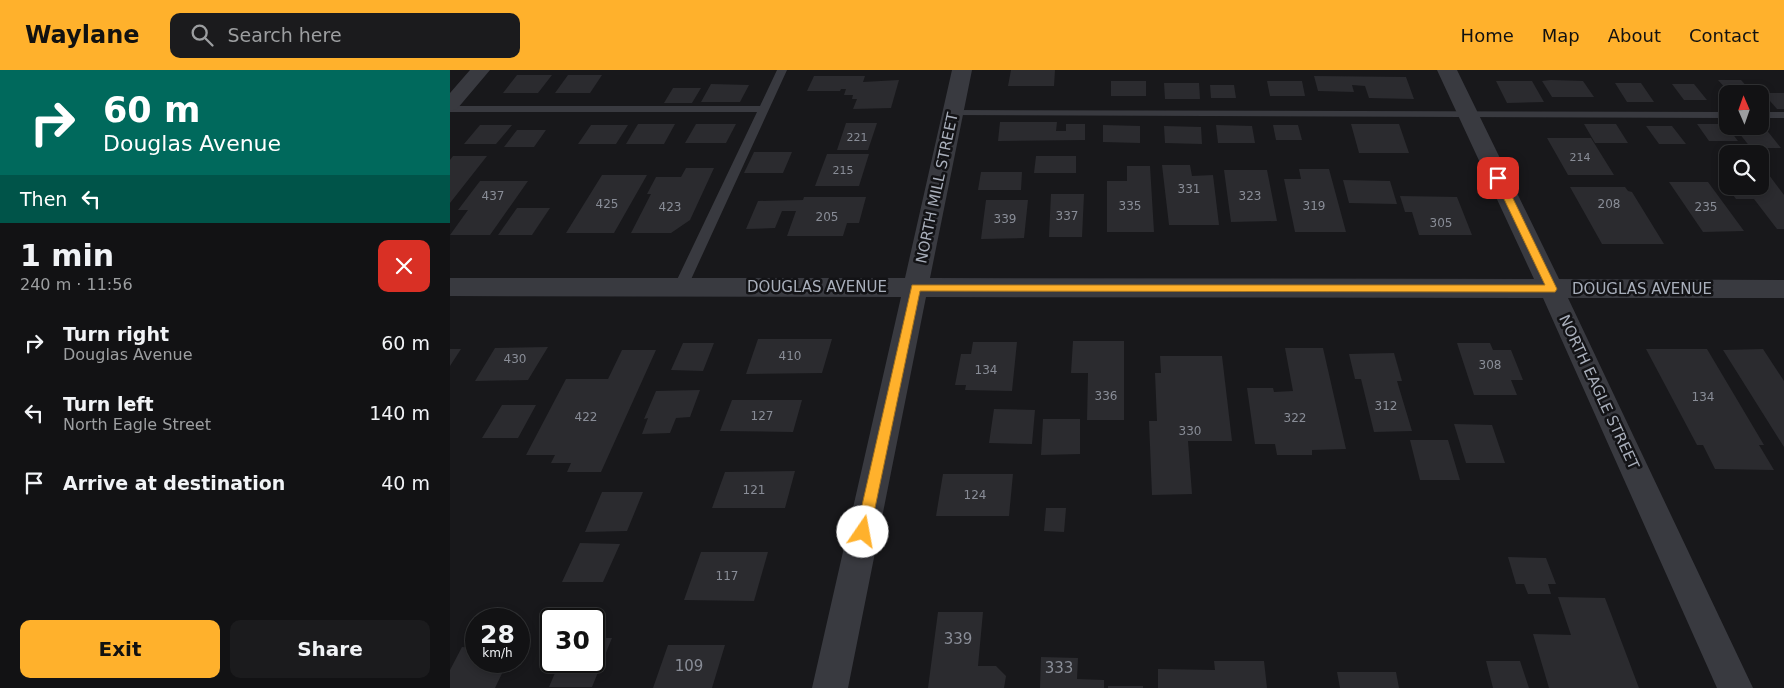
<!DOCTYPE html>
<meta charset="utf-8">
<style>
:root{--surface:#121214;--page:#1b1b1d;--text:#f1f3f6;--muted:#9c9ea0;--line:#313234;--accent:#ffb12c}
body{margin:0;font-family:"DejaVu Sans",sans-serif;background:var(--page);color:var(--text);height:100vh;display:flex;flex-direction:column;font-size:19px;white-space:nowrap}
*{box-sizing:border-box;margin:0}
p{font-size:16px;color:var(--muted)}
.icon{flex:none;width:28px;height:28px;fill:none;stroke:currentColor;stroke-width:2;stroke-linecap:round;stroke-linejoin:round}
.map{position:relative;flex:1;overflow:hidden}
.side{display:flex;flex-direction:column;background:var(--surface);width:450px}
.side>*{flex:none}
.hud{background:#00695c;color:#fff;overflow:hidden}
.needle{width:32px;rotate:358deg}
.buttons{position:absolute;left:1269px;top:15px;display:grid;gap:10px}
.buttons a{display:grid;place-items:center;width:50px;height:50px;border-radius:10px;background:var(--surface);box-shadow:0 2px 8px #0003,0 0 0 1px var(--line);font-size:25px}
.speed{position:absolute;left:15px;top:538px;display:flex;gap:10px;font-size:25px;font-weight:700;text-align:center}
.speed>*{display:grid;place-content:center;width:65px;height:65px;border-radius:50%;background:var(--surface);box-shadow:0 2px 8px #0003,0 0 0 1px var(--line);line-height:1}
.speed small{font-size:12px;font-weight:400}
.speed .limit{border:2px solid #111;border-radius:8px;background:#fff;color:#111}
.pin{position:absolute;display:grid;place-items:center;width:42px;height:42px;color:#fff;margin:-21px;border-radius:10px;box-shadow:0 2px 8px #0006}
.me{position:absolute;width:55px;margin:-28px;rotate:12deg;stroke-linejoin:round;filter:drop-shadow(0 0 4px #0008)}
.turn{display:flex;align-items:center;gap:18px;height:105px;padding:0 20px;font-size:22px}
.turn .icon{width:65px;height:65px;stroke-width:2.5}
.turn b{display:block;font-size:35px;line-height:42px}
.then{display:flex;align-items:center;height:48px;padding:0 20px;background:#0003;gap:10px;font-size:19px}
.round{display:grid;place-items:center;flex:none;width:52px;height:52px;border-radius:10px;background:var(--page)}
.headline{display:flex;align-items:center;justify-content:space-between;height:85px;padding:0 20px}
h1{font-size:30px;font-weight:700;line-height:38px}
.primary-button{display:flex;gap:10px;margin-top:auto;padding:10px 20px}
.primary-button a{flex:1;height:58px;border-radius:10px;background:var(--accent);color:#111;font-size:20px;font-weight:700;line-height:58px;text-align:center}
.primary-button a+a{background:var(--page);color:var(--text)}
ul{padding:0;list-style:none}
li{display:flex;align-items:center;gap:15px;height:70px;padding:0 20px}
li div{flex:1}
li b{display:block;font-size:19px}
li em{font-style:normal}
header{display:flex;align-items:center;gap:30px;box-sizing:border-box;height:70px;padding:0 25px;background:var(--accent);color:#111}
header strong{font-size:24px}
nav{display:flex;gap:28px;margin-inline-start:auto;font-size:18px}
.search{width:350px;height:45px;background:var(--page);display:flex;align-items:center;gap:12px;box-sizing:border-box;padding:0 18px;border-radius:10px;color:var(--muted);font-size:19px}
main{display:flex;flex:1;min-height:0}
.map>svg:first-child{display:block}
.building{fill:#2b2b2f}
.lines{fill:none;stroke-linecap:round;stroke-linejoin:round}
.lane{fill:#393a40;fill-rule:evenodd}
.street{fill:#393a40;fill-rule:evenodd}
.route{fill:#ffb12c;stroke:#a6731d}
.labels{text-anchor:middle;stroke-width:5;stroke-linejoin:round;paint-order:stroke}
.far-number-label{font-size:11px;fill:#898d97}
.number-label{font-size:12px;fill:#898d97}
.street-label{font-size:15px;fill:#a9afbb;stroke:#131316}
.near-number-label{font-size:15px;fill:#898d97}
</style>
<header>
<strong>Waylane</strong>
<div class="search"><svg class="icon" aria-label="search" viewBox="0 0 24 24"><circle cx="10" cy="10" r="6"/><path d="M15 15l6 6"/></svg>Search here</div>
<nav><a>Home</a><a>Map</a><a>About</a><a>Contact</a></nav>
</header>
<main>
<section class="side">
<div class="hud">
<div class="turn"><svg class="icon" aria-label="right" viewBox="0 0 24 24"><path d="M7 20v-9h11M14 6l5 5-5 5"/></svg><div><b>60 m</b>Douglas Avenue</div></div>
<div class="then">Then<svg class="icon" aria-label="left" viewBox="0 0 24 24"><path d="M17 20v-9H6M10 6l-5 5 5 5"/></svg></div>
</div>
<div class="headline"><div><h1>1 min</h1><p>240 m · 11:56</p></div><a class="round" style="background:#d93025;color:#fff"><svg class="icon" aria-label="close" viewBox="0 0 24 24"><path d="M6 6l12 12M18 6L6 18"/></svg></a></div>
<ul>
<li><svg class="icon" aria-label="right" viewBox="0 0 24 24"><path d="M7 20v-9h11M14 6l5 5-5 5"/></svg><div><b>Turn right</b><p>Douglas Avenue</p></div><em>60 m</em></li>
<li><svg class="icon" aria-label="left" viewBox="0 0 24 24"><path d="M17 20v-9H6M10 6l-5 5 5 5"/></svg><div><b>Turn left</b><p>North Eagle Street</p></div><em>140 m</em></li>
<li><svg class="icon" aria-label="arrive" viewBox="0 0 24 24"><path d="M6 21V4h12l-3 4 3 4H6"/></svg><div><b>Arrive at destination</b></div><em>40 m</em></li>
</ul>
<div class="primary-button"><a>Exit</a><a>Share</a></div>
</section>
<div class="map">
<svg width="1334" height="618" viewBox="0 0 1334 618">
<rect width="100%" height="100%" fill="#18181b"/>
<!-- building -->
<path class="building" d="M561 0H605L604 16H558Z
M67 5H102L88 23H53Z
M118 5H152L140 23H105Z
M364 6H415L413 12 449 10 441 38 403 39 407 29H402L403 25H394L396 19H391L390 21H357Z
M864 6 956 7 964 29 919 28 915 16 902 15 904 22 868 21Z
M1101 10 1133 11 1144 27H1102L1092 11Z
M1268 10H1291L1302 22H1279Z
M661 11H696V26H661Z
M817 11H852L855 26H820Z
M1046 11H1082L1094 32 1057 33Z
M714 13H749L750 29H715Z
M1165 13H1191L1204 32H1177Z
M261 14 299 15 290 32H251Z
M1222 14H1244L1257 30H1234Z
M760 15H784L786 28H761Z
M223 18H251L242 33H214Z
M1313 23H1334V39H1327Z
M550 52H607L606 61H616V54H635V70L548 71Z
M396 53H427L418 80H387Z
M188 54H225L214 74H176Z
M246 54H286L276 73H235Z
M901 54H949L959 83H909Z
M1134 54H1166L1178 73H1145Z
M1247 54H1275L1288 71H1259Z
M30 55H62L46 74H14Z
M141 55H178L166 74H128Z
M653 55 690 56V73L653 72Z
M766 55 802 56 805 73H768Z
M823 55H848L852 70H826Z
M714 56 751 57 752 74 715 73Z
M1196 56H1222L1236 74H1209Z
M1285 58H1315L1331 78H1301Z
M67 60H96L84 77H54Z
M1097 68H1141L1164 105H1118Z
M304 82H342L333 103H294Z
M377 84H419L409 116H365Z
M3 86H37L0 133V90Z
M586 86H626V103H584Z
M712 95H740L742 106 763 105 769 155H719Z
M677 96H700L704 162H657V111H677Z
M236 98H264L240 150 221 163H181L201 124H197L206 107H231Z
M849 99H879L896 162H845L834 109H851Z
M774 100H817L827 151 781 152Z
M531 102H572L571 120H528Z
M152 105H197L164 163H116Z
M1319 105 1334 125V159H1327L1304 129H1286L1269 106H1278V116H1310V106Z
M893 110 940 111 947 134 899 133Z
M30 111H78L40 165H0L18 140H8Z
M1219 112H1258L1294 161 1253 162Z
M1120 117H1175L1178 121 1182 122 1214 174H1152Z
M601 124H634L632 167H599Z
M950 126 1007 127 1022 165H969L962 142H955Z
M354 127H416L409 153H397L393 166H337L346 141H332L325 158 296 159 308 131 353 130Z
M536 130H578L574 168 531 169Z
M67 138H100L82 165H48Z
M308 269H382L372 303 296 304Z
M623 271H674V350H637L638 303H621Z
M523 272H567L562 321 515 320 516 315H505L511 284H521Z
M233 273H264L253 301 221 300Z
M1007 273H1040L1043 280H1061L1073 310H1061L1067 325H1024Z
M98 277 78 310 25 311 45 278Z
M835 278H873L896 379 862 380V385H827L825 374H805L797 318H823L824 322 843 321Z
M0 279H11L0 296Z
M1196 279H1257L1314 375H1309L1324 400 1265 399 1253 375H1247Z
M1313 279 1334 311V377L1273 280Z
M172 280H206L151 402H117L121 393H101L105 385H76L116 309H158Z
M944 283 952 311H947L962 361 924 362 911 309H905L899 284Z
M710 286H772L782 371H738L742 424 702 425 699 351H707L705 303H711Z
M250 320 240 347 226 348 220 363 192 364 198 348 194 349 206 321Z
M282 330H352L343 362 270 361Z
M52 335H86L68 368H32Z
M544 339 585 340 582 374 539 373Z
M593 349H630V384L591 385Z
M1004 354 1042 355 1055 393H1016Z
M960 370H998L1010 410H970Z
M345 401 335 438H262L275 402Z
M493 404H563L559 446H486Z
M152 422H193L177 461 135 462Z
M596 438H616L614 462 594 461Z
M130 473 170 474 153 512H112Z
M251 482H318L304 531 234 530Z
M1058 487 1096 488 1106 514H1098L1101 524H1078L1074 514H1066Z
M1108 527 1155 528 1189 618H1099L1083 564 1121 565Z
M488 542H533L528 596H546L556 606 554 618H478Z
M144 568H162L142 617H99L110 591H144Z
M218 575H275L262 618H203Z
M12 577 26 578V591H58L45 618H0V600Z
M591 587 628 588 627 609 654 610V618H590Z
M764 591H814L817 618H708V599L765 600Z
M1036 591H1070L1079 618H1043Z
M887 602H946L949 618H890Z
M658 616H693V618H658Z"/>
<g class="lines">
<!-- lane -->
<path class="lane" d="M327 0H337L238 216 231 221 224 216 307 42H0V36H310Z
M503 40 1278 42V48L499 45 497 43Z
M1310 42H1334V48H1310Z"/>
<!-- street -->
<path class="street" d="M20 0H40L7 39 0 41V23Z
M502 0H522L480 208 1084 209 987 0H1007L1109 209 1334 210V228H1118L1303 618H1267L1093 228 476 227 398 618H362L451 227 0 226V208H455Z"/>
</g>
<!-- route -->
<path class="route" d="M1045 106 1053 108 1107 219 1105 222 470 221 420 462 418 466 413 468 408 466 406 462 462 215H1095L1044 108Z"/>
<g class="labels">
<!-- far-number labels -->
<g class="far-number-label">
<text x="407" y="71">221</text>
<text x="1130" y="91">214</text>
<text x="393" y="104">215</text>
</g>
<!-- number labels -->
<g class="number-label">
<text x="739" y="123">331</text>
<text x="43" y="130">437</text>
<text x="800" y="130">323</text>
<text x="157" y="138">425</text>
<text x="1159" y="138">208</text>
<text x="680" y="140">335</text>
<text x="864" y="140">319</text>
<text x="220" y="141">423</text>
<text x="1256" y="141">235</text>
<text x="617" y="150">337</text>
<text x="377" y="151">205</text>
<text x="555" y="153">339</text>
<text x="991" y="157">305</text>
<text x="340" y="290">410</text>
<text x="65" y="293">430</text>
<text x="1040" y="299">308</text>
<text x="536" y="304">134</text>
<text x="656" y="330">336</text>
<text x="1253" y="331">134</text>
<text x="936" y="340">312</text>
<text x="312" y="350">127</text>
<text x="136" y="351">422</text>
<text x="845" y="352">322</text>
<text x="740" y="365">330</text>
<text x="304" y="424">121</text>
<text x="525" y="429">124</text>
<text x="277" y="510">117</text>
</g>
<!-- street labels -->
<g class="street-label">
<text transform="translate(487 118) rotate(-78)" y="5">NORTH MILL STREET</text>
<text x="367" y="222">DOUGLAS AVENUE</text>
<text x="1192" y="224">DOUGLAS AVENUE</text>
<text transform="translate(1149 322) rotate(65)" y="5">NORTH EAGLE STREET</text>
</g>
<!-- near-number labels -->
<g class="near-number-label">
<text x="508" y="574">339</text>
<text x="239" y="601">109</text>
<text x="609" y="603">333</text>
</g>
</g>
</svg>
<div class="buttons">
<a><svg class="needle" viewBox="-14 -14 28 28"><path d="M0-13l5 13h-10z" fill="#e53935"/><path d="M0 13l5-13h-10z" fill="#9c9ea0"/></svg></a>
<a><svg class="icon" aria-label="search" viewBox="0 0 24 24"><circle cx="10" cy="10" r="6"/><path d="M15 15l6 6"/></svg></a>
</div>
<div class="speed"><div>28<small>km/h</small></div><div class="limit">30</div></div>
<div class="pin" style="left:1048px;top:108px;background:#d93025"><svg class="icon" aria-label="arrive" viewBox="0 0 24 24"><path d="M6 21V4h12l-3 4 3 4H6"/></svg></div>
<svg class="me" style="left:413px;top:462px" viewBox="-20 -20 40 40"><circle r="19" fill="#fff"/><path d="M0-13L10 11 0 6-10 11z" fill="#ffb12c"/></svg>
</div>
</main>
